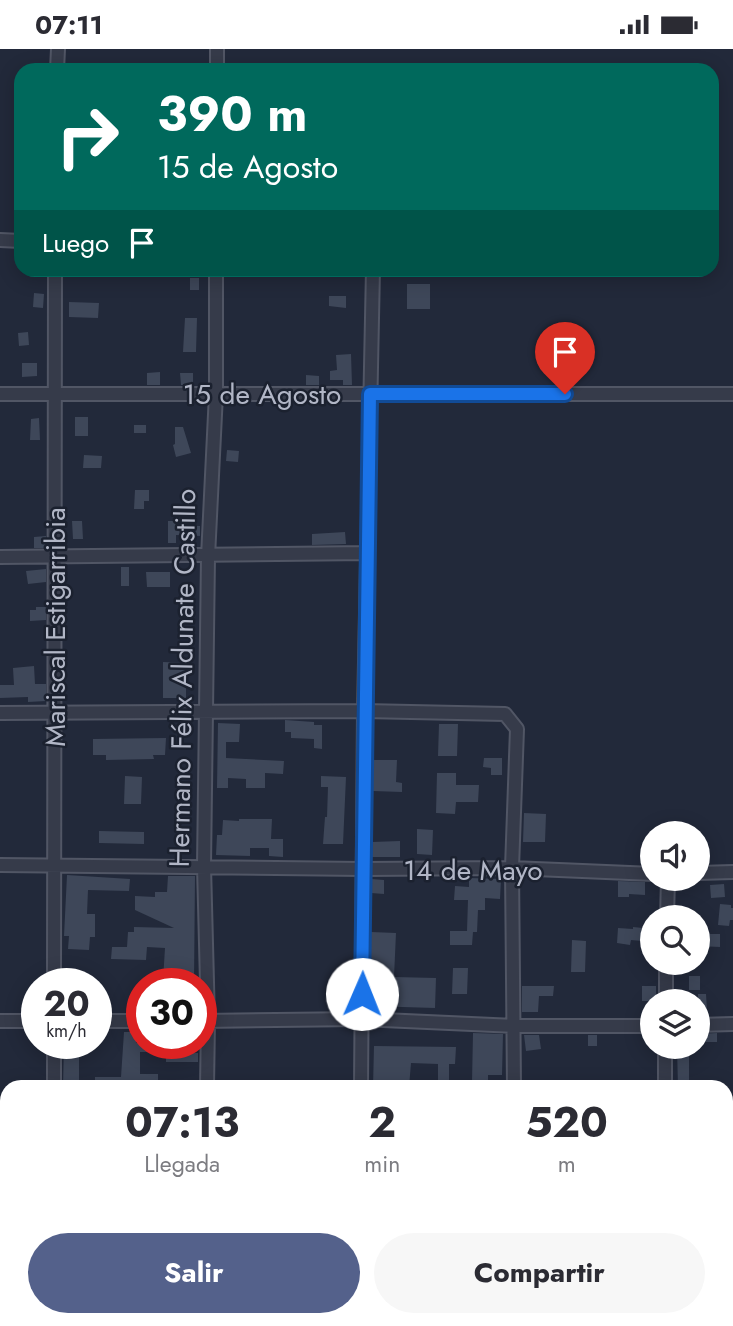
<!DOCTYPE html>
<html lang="es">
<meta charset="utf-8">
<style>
:root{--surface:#fff;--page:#f7f7f7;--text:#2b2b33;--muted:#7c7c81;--accent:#54618b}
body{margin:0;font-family:Jost,sans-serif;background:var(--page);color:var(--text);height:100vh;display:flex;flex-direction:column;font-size:26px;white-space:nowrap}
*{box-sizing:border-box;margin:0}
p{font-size:23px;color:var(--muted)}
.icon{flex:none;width:38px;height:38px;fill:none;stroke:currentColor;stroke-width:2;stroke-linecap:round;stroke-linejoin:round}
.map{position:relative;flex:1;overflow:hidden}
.panel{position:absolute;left:0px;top:1031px;width:733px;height:247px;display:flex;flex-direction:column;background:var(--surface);border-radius:21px 21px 0 0;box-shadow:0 4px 18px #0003}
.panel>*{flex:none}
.top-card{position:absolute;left:14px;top:14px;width:705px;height:214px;border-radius:21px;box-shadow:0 4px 18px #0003;background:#00695c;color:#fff;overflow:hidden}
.buttons{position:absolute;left:640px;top:772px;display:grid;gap:14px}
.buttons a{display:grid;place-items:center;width:70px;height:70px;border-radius:50%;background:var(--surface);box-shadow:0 4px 18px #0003;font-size:35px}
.speed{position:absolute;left:21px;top:919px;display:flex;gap:14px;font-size:35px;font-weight:700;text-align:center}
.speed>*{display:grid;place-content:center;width:91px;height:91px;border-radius:50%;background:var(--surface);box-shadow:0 4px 18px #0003;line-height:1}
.speed small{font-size:18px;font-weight:400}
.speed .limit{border:10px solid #d22;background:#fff;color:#111}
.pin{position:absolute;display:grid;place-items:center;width:60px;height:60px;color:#fff;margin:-72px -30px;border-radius:50% 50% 50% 0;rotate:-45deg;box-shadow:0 0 7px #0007}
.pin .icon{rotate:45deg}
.me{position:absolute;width:77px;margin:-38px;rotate:1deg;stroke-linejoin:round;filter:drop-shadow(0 0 5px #0008)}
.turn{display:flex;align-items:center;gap:24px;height:147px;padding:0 28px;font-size:32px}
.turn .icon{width:91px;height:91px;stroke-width:2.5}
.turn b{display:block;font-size:49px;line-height:60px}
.then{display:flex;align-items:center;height:66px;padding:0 28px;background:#0003;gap:14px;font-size:26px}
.eta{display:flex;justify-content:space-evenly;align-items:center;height:119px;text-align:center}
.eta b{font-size:42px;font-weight:700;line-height:49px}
.button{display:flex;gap:14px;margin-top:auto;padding:14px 28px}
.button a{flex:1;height:80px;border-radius:42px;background:var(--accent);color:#fff;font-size:28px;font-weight:700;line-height:80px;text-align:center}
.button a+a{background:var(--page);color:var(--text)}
.status{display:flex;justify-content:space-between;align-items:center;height:49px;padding:0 35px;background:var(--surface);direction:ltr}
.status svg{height:19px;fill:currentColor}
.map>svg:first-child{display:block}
.green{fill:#24353b}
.building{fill:#3e4759}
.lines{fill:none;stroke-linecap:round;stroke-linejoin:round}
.street-casing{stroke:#515665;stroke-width:16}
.secondary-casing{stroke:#515665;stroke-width:21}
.path{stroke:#425258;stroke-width:2;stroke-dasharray:5 5;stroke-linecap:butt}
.street{stroke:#363b4a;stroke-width:12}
.secondary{stroke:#444a5d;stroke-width:18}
.route-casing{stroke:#114b97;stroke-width:18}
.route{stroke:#1a73e8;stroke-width:12}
.labels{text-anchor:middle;stroke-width:5;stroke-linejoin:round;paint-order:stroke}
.street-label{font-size:28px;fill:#b1b6c6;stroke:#1b212f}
</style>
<div class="status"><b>07:11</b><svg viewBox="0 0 49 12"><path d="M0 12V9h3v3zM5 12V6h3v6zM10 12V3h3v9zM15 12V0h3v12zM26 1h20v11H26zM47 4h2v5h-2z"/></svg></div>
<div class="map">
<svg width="733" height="1277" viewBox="0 0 733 1277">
<rect width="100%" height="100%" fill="#22293a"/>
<!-- green -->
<path class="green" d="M0 1130H7V1263H0Z"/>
<!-- building -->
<path class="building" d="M190 229H199V241H190Z
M407 235H430V260H407Z
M34 244 44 245 43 259 33 258Z
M329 247H346V259L329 257Z
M69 253 99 254 98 269 69 268Z
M185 269H197L196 303H183Z
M28 283 29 296 19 297 18 284Z
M351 305 352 336H343V331H330V322L337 321 336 306Z
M22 314H37V327L22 328Z
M160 323V336H147V324Z
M180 324H193V336H181Z
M306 326 319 327V336H306Z
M75 368H88V387H75Z
M39 369 40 391H30L31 370Z
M134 376H146V384H134Z
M175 378H183L191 404 176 408 173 396 175 395Z
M227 401 239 402 238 413 226 412Z
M84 406 102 407 101 419H83Z
M135 441H149V452H144V460H134Z
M72 472H82L83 490H73Z
M168 472H176V476L200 477V487L176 486V494H168Z
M345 483 346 495 312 496V485Z
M46 487V499H34V488Z
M121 518H129V537H121Z
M46 520V533L28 535 26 522Z
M146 523H170V538H147Z
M36 558H46V571L30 572V561H36Z
M163 613 186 614V649H163Z
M34 617 35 635H46V652L28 653V648L0 649V636H14L13 619Z
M285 671 314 673V676H322V700L314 699V690L291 689V683H285Z
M218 674 240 675 239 693H226V709L284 712 283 725 265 724V739H246V730L228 729V739H217Z
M439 675H458L457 707H438Z
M166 689 165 706H153L154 710 106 711V706H93V690Z
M484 709H502V726H491V719L483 718Z
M373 711H397L396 733 402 734V743L373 742Z
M437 724H456V736H479L478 753H456L455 765 436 764Z
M125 727 142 728 141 755H124Z
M321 727 346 728 343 795H323L325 768H327L328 738H321Z
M524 764 546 765 545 793H523Z
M239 770H272L271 790H283V808L269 807V799H250V807L216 806 217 786H222L223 771 239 772Z
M417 780 433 781 432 806 417 805Z
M99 782 144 783V795L99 794Z
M400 792V808H372V793Z
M67 826 130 830 129 842 88 841 87 865H95V888H90L89 901 68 900 69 887H64Z
M168 827H195L194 934H166V932L163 931 165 899 147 898 146 911 111 910 112 898H127L128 883H134V878L174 879 135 861V847L155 848V843H167Z
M469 829 501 830 500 850 485 849V861H478L477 883H473L472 896H450V882H467L468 851H454L455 837 469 838Z
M371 830 384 831V845L371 844Z
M618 832 645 833V846L629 845V848H618Z
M724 835 725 848 711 849 710 836Z
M720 855 731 856V859H733V871H730L729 877 718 876Z
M633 878 653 880V893L631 891 630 896 617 894 618 879 633 880Z
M371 883 396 884 394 928 436 929 435 959 370 957Z
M698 885H720V898L698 897Z
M572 891 586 892 585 923H571Z
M453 919H468L467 945H452Z
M689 927H700V941H689Z
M522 937H554L553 947H539L538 963H522Z
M642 937H656V952H642Z
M698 945H706L707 961 698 962Z
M124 983H136V994H155V1003H140V1025H158V1038H95V1028H121Z
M473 984 503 985 502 1026H488V1034L472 1033Z
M717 984V993H699V985Z
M524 986H539L541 1000 526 1002Z
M588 986H597V997H588Z
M64 994H79V1035H76V1038H63Z
M374 997 456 998 455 1015H449V1036L438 1035V1015L411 1014 409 1038H373Z
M677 998H689V1038H678Z
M166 1004H198V1013H166Z"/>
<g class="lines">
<!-- street casing -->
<g class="street-casing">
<path id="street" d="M57 21 58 0
M217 21V0
M0 191 21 192
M0 345H733
M0 508 368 504
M0 664 364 662 505 665 517 680 512 819 514 1038
M0 816 363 820 512 819 653 825
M698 824 733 823
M667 868 668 830
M54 934 55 220
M666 952V914
M0 972H37
M96 972H142
M202 972 361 970 514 977H653
M698 976 733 975
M54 1038V994
M207 1038 208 972 204 817 208 508 216 345V220
M361 1038 364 662 373 220
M665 1038V998
M0 1269H7
M72 1270 163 1277
M667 1270V1277
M53 1277V1270
M360 1277V1270
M512 1277V1270"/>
</g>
<!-- secondary casing -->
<g class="secondary-casing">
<path id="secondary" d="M0 1123 7 1124
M726 1128H733
M207 1270V1277"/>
</g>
<!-- path -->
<path class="path" d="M0 1176 7 1169
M0 1218 7 1224"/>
<!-- street -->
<use href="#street" class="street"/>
<!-- secondary -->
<use href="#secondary" class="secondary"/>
</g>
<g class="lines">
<!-- route casing -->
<g class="route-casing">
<path id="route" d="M362 945 370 345H565"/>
</g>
<!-- route -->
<use href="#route" class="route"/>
</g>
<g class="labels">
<!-- street labels -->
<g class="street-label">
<text x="262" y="355">15 de Agosto</text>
<text transform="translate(55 578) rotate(-90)" y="10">Mariscal Estigarribia</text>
<text transform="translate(182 629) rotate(-89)" y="10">Hermano Félix Aldunate Castillo</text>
<text x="473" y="831">14 de Mayo</text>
</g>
</g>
</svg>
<div class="buttons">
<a><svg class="icon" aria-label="sound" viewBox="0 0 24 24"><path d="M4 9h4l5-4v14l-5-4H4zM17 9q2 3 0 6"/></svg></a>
<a><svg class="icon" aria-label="search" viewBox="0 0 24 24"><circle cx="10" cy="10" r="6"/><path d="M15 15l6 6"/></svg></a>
<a><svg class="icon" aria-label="layers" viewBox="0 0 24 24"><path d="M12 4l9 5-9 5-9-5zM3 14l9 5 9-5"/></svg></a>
</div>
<div class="speed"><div>20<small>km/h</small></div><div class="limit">30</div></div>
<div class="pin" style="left:565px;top:345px;background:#d93025"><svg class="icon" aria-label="arrive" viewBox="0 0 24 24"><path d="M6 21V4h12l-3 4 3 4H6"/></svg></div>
<svg class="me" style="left:362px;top:945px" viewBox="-20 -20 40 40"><circle r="19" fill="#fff"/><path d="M0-13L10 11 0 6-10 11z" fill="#1a73e8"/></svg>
<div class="top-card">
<div class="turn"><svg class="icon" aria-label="right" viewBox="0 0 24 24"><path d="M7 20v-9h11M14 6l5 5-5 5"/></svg><div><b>390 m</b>15 de Agosto</div></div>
<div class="then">Luego<svg class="icon" aria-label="arrive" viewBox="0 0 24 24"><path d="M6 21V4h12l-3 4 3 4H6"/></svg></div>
</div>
<section class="panel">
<div class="eta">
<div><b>07:13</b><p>Llegada</p></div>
<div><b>2</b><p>min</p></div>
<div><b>520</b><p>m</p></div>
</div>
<div class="button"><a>Salir</a><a>Compartir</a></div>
</section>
</div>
